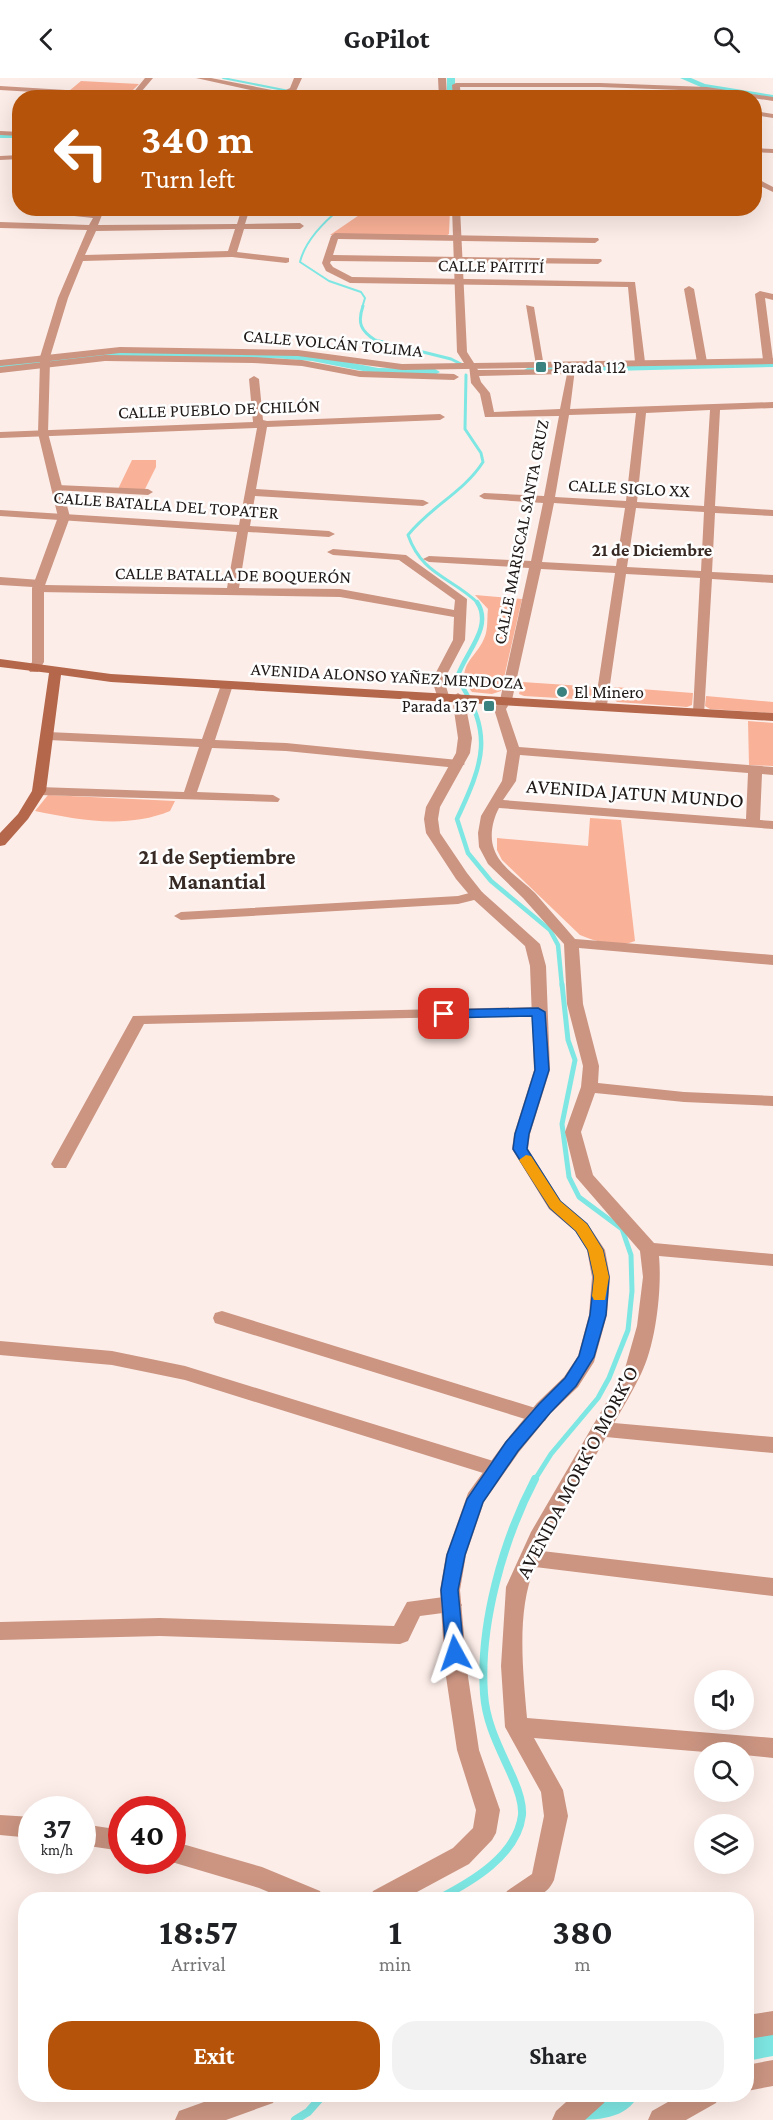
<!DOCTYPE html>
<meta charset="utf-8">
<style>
:root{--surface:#fff;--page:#f2f2f2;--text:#202124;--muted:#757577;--accent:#b45309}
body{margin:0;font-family:"Crimson Pro",serif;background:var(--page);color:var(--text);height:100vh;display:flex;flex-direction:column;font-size:22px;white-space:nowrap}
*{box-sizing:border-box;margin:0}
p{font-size:20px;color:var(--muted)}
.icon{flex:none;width:33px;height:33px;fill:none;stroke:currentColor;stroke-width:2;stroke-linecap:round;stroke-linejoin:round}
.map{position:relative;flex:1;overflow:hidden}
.drawer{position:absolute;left:18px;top:1814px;width:736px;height:210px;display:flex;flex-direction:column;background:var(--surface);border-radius:24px;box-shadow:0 6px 24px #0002}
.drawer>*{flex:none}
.hud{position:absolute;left:12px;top:12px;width:750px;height:126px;border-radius:24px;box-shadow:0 6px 24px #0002;background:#b45309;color:#fff;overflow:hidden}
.controls{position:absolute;left:694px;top:1592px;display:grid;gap:12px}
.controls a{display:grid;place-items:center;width:60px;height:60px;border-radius:50%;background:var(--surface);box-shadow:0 6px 24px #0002;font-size:30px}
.speed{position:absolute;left:18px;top:1718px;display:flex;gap:12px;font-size:30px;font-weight:700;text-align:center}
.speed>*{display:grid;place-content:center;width:78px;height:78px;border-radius:50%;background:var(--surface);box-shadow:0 6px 24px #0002;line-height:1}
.speed small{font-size:15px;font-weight:400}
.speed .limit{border:9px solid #d22;background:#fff;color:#111}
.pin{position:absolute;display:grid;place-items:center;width:51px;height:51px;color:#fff;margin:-26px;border-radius:12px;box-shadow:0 3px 9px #0006}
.me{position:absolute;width:66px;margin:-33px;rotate:355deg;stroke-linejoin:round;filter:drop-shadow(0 0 4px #0008)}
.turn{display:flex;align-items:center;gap:21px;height:126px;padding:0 30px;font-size:27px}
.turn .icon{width:78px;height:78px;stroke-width:2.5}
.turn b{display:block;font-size:42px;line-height:51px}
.eta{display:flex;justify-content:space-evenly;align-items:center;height:102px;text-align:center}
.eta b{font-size:36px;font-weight:700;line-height:42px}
.primary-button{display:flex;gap:12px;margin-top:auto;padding:12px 30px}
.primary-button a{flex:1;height:69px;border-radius:24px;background:var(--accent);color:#fff;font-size:24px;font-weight:700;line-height:69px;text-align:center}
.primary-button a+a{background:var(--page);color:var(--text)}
header{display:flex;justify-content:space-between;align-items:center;height:78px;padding:0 30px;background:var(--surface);font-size:27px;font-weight:700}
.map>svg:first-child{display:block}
.green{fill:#f9b197}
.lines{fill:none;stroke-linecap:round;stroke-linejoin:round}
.stream-far4{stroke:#7ee7e3;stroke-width:2}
.stream-far3{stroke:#7ee7e3;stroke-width:3}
.stream-far2{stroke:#7ee7e3;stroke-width:4.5}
.stream-far1{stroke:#7ee7e3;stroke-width:5}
.stream{stroke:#7ee7e3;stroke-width:8}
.canal{fill:#7ee7e3;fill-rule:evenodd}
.minor{fill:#cb9582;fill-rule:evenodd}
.tertiary{fill:#cb9582;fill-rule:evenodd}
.secondary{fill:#b4674b;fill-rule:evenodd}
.route{fill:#1a73e8;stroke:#114b97;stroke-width:1.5}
.slow{fill:#f59e0b}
.poi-dot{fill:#3a827f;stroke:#fefefe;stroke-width:2}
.labels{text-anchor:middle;stroke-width:5;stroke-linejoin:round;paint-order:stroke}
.far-street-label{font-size:18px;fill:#1e1816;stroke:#fefefe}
.far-poi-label{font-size:18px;fill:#1e1816;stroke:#fefefe;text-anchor:start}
.far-neighbourhood-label{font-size:18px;font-weight:bold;fill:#372924;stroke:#fefefe}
.street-label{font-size:21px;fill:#1e1816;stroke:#fefefe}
.neighbourhood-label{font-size:22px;font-weight:bold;fill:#372924;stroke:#fefefe}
</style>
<header><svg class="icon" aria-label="back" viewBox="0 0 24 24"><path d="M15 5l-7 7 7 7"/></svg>GoPilot<svg class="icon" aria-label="search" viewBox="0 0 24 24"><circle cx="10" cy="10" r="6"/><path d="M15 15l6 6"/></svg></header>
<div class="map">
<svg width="773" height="2042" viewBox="0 0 773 2042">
<rect width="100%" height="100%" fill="#fdede8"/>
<!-- green -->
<path class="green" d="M81 3 139 6 128 17 69 13Z
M368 131H450L449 156 446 158 330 157Z
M132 382H156V389L145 411H118Z
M475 517 522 521 501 613 492 616 472 614C451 588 480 579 486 555 488 547 487 538 488 531Z
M522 604 598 609 597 620 592 622 524 618 519 616Z
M614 609 693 615 692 627 687 629 617 624 612 619Z
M706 618 773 624V635L710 631 705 628Z
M748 643 773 645V688L749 687Z
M48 717 175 723 170 733C126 751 79 742 35 733Z
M590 740 621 742 635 863C617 870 597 864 580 857L502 782 497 772V760L588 768Z"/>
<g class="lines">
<!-- stream-far4 -->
<path class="stream-far4" d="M223 0 299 15 313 20
M341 130C325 143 305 163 300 184L329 203 361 214 365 220 362 230"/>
<!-- stream-far3 -->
<path class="stream-far3" d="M363 228C357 245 361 253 375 262L451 281 461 286
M466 297 465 351 481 375 483 384C464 414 430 429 408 457 422 497 451 499 478 525"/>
<!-- stream-far2 -->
<path class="stream-far2" d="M477 524C494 549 464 576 457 600 494 656 484 683 457 741L468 775 491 803 550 852 558 867 562 908"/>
<!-- stream-far1 -->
<path class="stream-far1" d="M534 1403 551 1376 598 1320 609 1300 628 1252 632 1213 631 1177 622 1151 579 1119 569 1099 562 1046 575 982 568 962 562 906"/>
<!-- stream -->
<path class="stream" d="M438 1821C471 1804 517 1778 522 1737 523 1724 517 1709 512 1698 500 1671 486 1646 484 1616 479 1547 503 1462 535 1401
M295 2042 308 2034 324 2016"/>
<!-- canal -->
<path class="canal" d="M447 0H455V20H447Z
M680 0H691L705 6 773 17V21L703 10Z
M0 54 20 55V60H0Z
M108 273 274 274 312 277 378 290 435 291 440 294 435 297 378 296 312 283 274 280 108 279 0 292V286Z
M773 283V289L529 295 524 292 529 289Z
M773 1952V1978L747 1983V1957Z
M599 2016H639C627 2042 596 2042 570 2042L574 2032Z"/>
<!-- minor -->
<path class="minor" d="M145 0H153L136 20 0 12V8L132 16Z
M196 0H211L282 14 290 10 294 0H302L296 13 290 16 303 20H287Z
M456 5H600L707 9 773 19V23L707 13 600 9H460L461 20H453L452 7Z
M201 12 208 14 203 20H196Z
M313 14H442L446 16 442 18H310Z
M754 33 773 36V40L754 37Z
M0 53 20 54V58L0 57Z
M754 70 773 71V75L754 74Z
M20 77V81L0 82V78Z
M754 99 773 109V114L754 105Z
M61 130 88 135 110 130 102 137 98 147 237 146 242 130H250L245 146 300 145 304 148 300 151H244L237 174 289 180V184L286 185 232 179 83 183 68 220 50 279 45 282 40 279 58 220 87 152 0 150V144L89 147 93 140 65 137ZM235 151 228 173 85 177 96 153Z
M453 130H592L596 133 592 136 456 135 453 134Z
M335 155 598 160 599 162 595 165 338 161 333 177 601 181 602 183 598 186 331 183 330 185 333 189 352 199 635 204 645 284 640 287 635 284 628 209 350 205 326 193 322 185 331 158Z
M689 208 694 211 707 284 702 287 697 284 684 211Z
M760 213 773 216V222L765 220 773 282 768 285 763 282 755 216Z
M526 227 534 229 544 289 536 287Z
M105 277 253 279 302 282 360 293 454 296 459 299 454 302 360 299 302 288 253 285 105 283 0 295V289Z
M469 287H475L478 292 575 291 570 331 773 324V330L720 332 715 428 773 432V438L715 435 712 494 773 497V505L712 501 704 637H694L693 634 700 500 626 496 607 627 601 631 595 627 615 495 541 491 512 622 506 631 519 669 773 689V697L762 696 760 742 773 743V751L499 730C493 741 489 758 494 771 500 789 522 802 535 815 548 830 562 846 575 861L773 877V887L579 870 583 926 599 988 598 1005 684 1014 773 1018V1028L684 1024 595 1015 581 1054 593 1097 654 1165 773 1176V1188L659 1178C662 1211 656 1266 641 1296 633 1313 623 1329 614 1345L773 1359V1375L606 1359 542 1473 773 1500V1518L535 1489C516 1532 523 1594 527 1640L773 1660V1680L744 1677V1674H705L534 1660 563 1712 568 1738 554 1802C544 1824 523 1821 503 1821L507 1813 532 1796 544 1738 541 1714 505 1649 501 1588 506 1509 531 1454 624 1294 637 1248 643 1199 640 1173 576 1099 565 1054 581 1009 583 988 567 926 564 866 523 820 488 786 479 769 478 755 481 738 502 703 507 673 494 631 500 622 529 490 429 484 423 481 429 478 531 483 543 425 484 421 479 418 484 415 544 418 559 338 485 339 480 316 471 305ZM567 296 560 331 494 334 490 315 481 304 479 298ZM710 332 704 428 637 424 646 335ZM636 335 626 423 555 419 569 337ZM554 425 625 430 616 488 542 484ZM636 430 704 434 701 493 627 489ZM520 677 748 695 746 741 503 722 516 703Z
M254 298 259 301 263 342 267 343 440 336 445 339 440 342 267 349 256 411 423 422 429 425 423 428 255 418 250 448 329 453 335 456 329 459 248 454 239 510 340 511 454 532 455 522 399 482 333 477 327 474 333 471 406 477 467 521 465 562 444 602 449 618 448 621H438L432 602 453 562 454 539 340 519 38 514 34 513 33 509 0 507V499L40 502 45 507 227 510 237 454 0 438V432L239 447 257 350 0 360V354L253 344 249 301Z
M57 407 148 411 153 414 148 417 53 412V408Z
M227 603 233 607 215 662 286 665 458 682 465 686 458 690 286 673 212 670 197 714 273 717 280 721 278 724 39 717 32 713 39 709 184 714 199 669 48 662 41 658 48 654 202 661 221 607Z
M477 813 482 814 484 817 482 820 458 826 181 842 174 838 181 834 458 818Z
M538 929 546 934 544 937 144 946 66 1090H54L51 1086 133 938Z
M222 1233 545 1333 548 1338 545 1343 538 1345 215 1245 213 1240 215 1235Z
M0 1263 112 1273 185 1288 503 1386 506 1391 503 1396 496 1399 185 1302 112 1287 0 1277Z
M451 1518 458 1521 462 1527 458 1533 420 1538 408 1563 400 1566 160 1558 0 1562V1544L160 1540 394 1548 407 1524Z
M0 1737 32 1739V1760L0 1757Z
M82 1746 122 1752V1773L82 1767Z
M172 1763 262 1789 320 1813 324 1821H285L259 1810 165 1782H172Z"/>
<!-- tertiary -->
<path class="tertiary" d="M438 0H446L447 20H439Z
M452 130H460L467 274 474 285 773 280V286L402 292 298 278 120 275 50 283 48 355 70 439 44 510V584L38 594H30L28 591 32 584V510L58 439 38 355 40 284 0 288V282L120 269 298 272 402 286 464 285 457 274Z
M458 615 464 619 472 660 470 675 440 729 438 741 440 755 467 795 482 814 540 866 546 888 550 992 530 1056 528 1071 561 1123 587 1145 605 1172 610 1199 607 1237 594 1284 578 1309 551 1335 519 1374 484 1424 466 1477 460 1512 467 1592 479 1672 500 1732 496 1755 492 1762 469 1786 404 1821H369L373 1813 453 1770 473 1750 476 1732 457 1672 445 1592 440 1512 446 1477 468 1415 505 1364 537 1325 564 1299 578 1278 589 1237 592 1199 587 1172 575 1153 549 1131 512 1071 514 1056 534 992 530 888 525 868 472 820 456 801 426 755 424 741 426 729 456 675 458 660 452 619Z
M773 1933V1957L747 1961V1937Z
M773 1982V2008L747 2013V1987Z
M226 2016H277L273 2025 226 2042H175L179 2033Z
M575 2016H608L604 2025 585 2042H552L556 2033Z
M682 2016H720L716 2025 686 2042H648L652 2033Z"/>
<!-- secondary -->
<path class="secondary" d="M0 581 111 596 773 635V643L111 604 61 597 46 713 28 741 5 767 0 768V755L18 736 32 713 49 595 0 589Z"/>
</g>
<!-- route -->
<path class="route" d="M538 930 545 934 549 992 529 1056 527 1071 560 1123 587 1146 603 1172 609 1199 606 1237 594 1279 576 1308 550 1335 518 1373 483 1424 465 1477 458 1512 464 1575 461 1580 455 1582 448 1580 446 1575 441 1512 447 1477 467 1421 506 1364 539 1326 565 1300 579 1278 590 1237 594 1199 588 1172 576 1153 550 1130 513 1071 515 1056 535 992 532 938 444 940 438 936 444 932Z"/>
<!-- slow -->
<path class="slow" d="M526 1077 531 1078 560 1123 587 1146 603 1172 609 1199 605 1222H594L592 1218 594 1199 588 1172 576 1153 550 1130 519 1082Z"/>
<!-- markers -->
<g class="poi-dot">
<rect x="535" y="283" width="12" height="12" rx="3"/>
<circle cx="562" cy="614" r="6"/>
<rect x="483" y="622" width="12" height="12" rx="3"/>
</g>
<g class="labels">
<!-- far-street labels -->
<g class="far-street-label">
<text transform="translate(491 188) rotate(1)" y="6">CALLE PAITITÍ</text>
<text transform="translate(333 265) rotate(5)" y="6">CALLE VOLCÁN TOLIMA</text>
<text transform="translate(219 331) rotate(-2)" y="6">CALLE PUEBLO DE CHILÓN</text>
<text transform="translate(629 410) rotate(3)" y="6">CALLE SIGLO XX</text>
<text transform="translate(166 427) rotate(4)" y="6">CALLE BATALLA DEL TOPATER</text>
<text transform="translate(521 454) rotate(-79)" y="6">CALLE MARISCAL SANTA CRUZ</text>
<text transform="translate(233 497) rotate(1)" y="6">CALLE BATALLA DE BOQUERÓN</text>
<text transform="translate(387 598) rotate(3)" y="6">AVENIDA ALONSO YAÑEZ MENDOZA</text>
</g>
<!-- far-poi labels -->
<g class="far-poi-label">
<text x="553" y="295">Parada 112</text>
<text x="574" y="620">El Minero</text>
<text x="477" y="634" text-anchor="end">Parada 137</text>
</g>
<!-- far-neighbourhood labels -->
<g class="far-neighbourhood-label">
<text x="652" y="478">21 de Diciembre</text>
</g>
<!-- street labels -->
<g class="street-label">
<text transform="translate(635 715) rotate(4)" y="7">AVENIDA JATUN MUNDO</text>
<text transform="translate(577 1394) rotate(-62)" y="7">AVENIDA MORK'O MORK'O</text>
</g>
<!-- neighbourhood labels -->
<g class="neighbourhood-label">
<text x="217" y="786">21 de Septiembre<tspan x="217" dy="25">Manantial</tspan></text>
</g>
</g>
</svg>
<div class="controls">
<a><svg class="icon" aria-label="sound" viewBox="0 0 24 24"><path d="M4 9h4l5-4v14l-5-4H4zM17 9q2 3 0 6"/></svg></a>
<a><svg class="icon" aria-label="search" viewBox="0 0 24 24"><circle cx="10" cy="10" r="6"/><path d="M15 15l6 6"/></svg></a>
<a><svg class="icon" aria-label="layers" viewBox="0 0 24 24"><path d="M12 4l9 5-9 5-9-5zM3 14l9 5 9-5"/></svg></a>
</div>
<div class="speed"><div>37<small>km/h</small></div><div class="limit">40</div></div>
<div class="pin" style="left:444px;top:936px;background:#d93025"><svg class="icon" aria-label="arrive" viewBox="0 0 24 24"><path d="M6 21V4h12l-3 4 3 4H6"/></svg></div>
<svg class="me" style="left:455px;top:1575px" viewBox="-20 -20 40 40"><path d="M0-17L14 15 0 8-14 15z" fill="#1a73e8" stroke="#fff" stroke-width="4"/></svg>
<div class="hud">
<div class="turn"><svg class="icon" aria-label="left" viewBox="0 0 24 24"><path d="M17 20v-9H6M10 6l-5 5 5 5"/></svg><div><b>340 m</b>Turn left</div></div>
</div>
<section class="drawer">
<div class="eta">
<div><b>18:57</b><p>Arrival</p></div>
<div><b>1</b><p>min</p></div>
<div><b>380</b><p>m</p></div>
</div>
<div class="primary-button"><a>Exit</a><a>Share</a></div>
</section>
</div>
